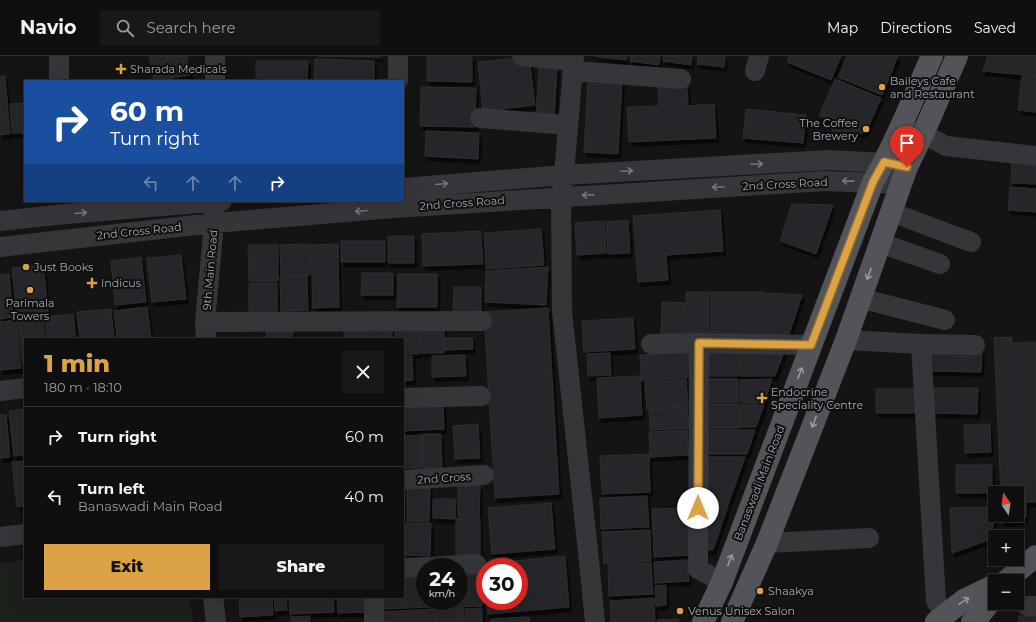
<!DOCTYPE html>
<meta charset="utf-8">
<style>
:root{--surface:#0f0f10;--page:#181819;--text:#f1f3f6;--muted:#9b9c9f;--line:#2f2f30;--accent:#dba346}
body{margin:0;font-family:Montserrat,sans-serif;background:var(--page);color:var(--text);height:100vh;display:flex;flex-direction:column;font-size:15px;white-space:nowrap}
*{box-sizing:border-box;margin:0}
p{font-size:13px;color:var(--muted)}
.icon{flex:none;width:22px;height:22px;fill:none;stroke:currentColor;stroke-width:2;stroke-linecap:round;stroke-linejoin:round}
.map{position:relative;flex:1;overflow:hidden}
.drawer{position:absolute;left:24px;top:282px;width:380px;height:260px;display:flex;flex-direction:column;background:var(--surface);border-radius:0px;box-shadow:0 4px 16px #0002,0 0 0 1px var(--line)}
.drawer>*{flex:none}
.hud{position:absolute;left:24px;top:24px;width:380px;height:122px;border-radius:0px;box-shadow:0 4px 16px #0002,0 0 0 1px var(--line);background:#1a4fa0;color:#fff;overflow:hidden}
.needle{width:26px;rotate:347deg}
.fabs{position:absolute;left:988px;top:430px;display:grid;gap:8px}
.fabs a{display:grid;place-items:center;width:36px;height:36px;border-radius:0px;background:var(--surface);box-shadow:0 4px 16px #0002,0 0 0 1px var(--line);font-size:20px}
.speed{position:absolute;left:416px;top:502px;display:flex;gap:8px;font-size:20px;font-weight:700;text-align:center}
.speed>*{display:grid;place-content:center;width:52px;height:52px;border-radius:50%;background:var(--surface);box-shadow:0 4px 16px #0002,0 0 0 1px var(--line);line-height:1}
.speed small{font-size:10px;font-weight:400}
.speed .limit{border:6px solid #d22;background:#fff;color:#111}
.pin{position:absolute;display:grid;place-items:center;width:34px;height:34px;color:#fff;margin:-41px -17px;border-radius:50% 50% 50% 0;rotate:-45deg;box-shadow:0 0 4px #0007}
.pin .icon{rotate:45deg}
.me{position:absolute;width:44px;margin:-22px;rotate:0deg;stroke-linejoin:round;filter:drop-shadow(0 0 3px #0008)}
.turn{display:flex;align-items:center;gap:14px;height:84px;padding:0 20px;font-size:18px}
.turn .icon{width:52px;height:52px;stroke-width:2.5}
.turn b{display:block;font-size:28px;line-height:34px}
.lanes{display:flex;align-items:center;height:38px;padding:0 20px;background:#0003;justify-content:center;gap:20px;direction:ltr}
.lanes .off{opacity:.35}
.round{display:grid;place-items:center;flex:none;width:42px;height:42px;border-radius:0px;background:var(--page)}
.overview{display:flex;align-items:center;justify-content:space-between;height:68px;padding:0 20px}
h1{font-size:24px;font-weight:800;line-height:30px;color:var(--accent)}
.cta{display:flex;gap:8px;margin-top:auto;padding:8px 20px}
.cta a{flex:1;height:46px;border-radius:0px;background:var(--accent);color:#111;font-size:16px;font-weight:800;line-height:46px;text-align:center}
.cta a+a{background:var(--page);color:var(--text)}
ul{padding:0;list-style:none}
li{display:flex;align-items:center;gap:12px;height:60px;padding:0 20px;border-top:1px solid var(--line)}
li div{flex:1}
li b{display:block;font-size:15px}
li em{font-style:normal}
header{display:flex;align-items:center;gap:24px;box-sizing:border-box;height:56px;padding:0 20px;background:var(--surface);border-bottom:1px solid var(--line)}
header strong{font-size:19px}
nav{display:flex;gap:22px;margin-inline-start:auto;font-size:14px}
.search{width:280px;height:36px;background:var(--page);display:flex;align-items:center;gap:10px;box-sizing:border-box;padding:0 14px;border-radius:0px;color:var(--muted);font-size:15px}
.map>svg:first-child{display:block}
.green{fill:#1b201b}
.building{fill:#272729;stroke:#2e2e31;filter:url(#shadow)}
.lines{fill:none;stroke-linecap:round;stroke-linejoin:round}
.minor{stroke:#35363a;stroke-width:20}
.major{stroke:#525459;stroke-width:22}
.oneway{stroke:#74777d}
.oneway2{stroke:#969aa2}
.route-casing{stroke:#8e6a2e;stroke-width:10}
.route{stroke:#dba346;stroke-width:7}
.poi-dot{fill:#dba346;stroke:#0f0f10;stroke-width:1.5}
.labels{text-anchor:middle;stroke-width:4;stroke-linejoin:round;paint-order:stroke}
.poi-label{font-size:11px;fill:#a7acb4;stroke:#0f0f10;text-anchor:start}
.street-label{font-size:11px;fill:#a7acb4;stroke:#0f0f10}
</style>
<header>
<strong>Navio</strong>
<div class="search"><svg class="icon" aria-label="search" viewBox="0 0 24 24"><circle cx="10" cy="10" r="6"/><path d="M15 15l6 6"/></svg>Search here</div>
<nav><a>Map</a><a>Directions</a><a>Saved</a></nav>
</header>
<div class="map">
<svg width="1036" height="566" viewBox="0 0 1036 566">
<defs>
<filter id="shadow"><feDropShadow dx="2.5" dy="4.5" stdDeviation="0" flood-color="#0009"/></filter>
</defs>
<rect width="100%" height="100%" fill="#141415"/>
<!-- green -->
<path class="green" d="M25 504V541H190L193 566H0V507Z"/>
<!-- building -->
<path class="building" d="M149 0H187L190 19 154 25Z
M318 0H381V1Z
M427 0H472V26L427 25Z
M594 0H627L626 4Z
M631 0H660L659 9 630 5Z
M664 0H692L691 9 663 5Z
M698 0H725L724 11 697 8Z
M789 0H841L831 24 787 6Z
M847 0H869L894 10 882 39 838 21Z
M873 0H898L894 9Z
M988 0H1036V20L983 15Z
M529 1 535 49 483 55 478 6Z
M315 3 374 5V25H314Z
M256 5H308L307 25H256Z
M539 11 557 12 554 63 536 62Z
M0 20H5L10 78 0 79Z
M1022 20 1036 21V56L1018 54Z
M588 23 622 25 618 98 584 96Z
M835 23 881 42 866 76 863 75 862 78 855 75 854 79 848 77 847 80 840 78 839 81 831 78 833 73 831 72 833 66 819 60Z
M687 29 688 50 714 48 716 82 629 86 627 51 659 50 658 31Z
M421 31 476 32 475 71 420 70Z
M25 47V77H12L10 48Z
M746 53 806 59 803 87 743 82Z
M426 75 479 77 478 103 425 100Z
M1012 104 1036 106V128L1011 127Z
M1010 131 1036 133V156L1008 154Z
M792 148 833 149 816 198 780 185Z
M720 154 723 195 666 199 668 224 638 226 633 160Z
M628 164 630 197 608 198 606 166Z
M604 165 606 197 577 199 575 167Z
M541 173 544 209 486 213 484 177Z
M481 175 483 208 423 210 422 178Z
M388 180H414V207H388Z
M341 185H385V206H341Z
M310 188V219L281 220 280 189Z
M338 188 339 251 313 252 311 189Z
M248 189H278V225H249Z
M181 199 186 243 152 246 147 202Z
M141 201 146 246 115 249 111 205Z
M43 209 48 256 17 259 12 212Z
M548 211 546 249 485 246 486 215Z
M362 217H393V239H361Z
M9 218 13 261 0 263V219Z
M398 218H437V251H397Z
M307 220 308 254 281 255 280 221Z
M249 227H277V255H249Z
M454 231H481V258H453Z
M686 236H709V283H686Z
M711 236H765V285L711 284Z
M767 237 802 239 787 285H766Z
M662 246 685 247 684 282 661 281Z
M147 251 151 283H117L114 255Z
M548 252 559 438 495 442 484 256Z
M111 253 114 283H80L77 256Z
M73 258 76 283H47L45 261Z
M633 262 635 293 584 296 582 265Z
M16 264 21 312 0 314V266Z
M43 264 45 283H25V309L23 310 18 266Z
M419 270V298H403V283H395V271Z
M444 270V297H421L420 271Z
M392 271V283H370L369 272Z
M293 273V283H267L266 274Z
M344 273H368V283H344Z
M1012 281V287L1036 286V446H1026V461H1020L1021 465 1003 466 1002 459H1017V437H1001L994 282Z
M444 282H472L473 293 444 294Z
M927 292 982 293 981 316 927 315Z
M688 296 690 321 641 325 640 299Z
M706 296H739V320H706Z
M740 296H784L775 320H740Z
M610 297 611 319 588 320 587 298Z
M465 299 466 320 432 321V300Z
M403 300H412L413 324 403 325Z
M640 320 642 359 599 362 597 322Z
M686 323 688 350 647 353 645 326Z
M705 323H738V346H705Z
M772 323 764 347H740V324Z
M930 332H978L977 358 929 357Z
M876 333H915V357H876Z
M443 344 444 373 403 375V346Z
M705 348H739V372H704Z
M740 349H764L756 371H740Z
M687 351 689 372 650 374 649 353Z
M25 353V399L14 400 9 355Z
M0 359H6L10 401 0 402Z
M478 368 480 402 455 403 453 370Z
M990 368 991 396 965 397 964 369Z
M687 374 689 399 650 401 649 376Z
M705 374H755L747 398H705Z
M423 378H441L442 412H423Z
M422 379V412H404V380Z
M649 398 650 436 602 438 600 400Z
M704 401H745L728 449H704Z
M25 405V450L17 451 12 406Z
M956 409H992V437H956Z
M458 429H480L479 461 458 460Z
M407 430H430L429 465H407Z
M403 438H404V467H403Z
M647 440 649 471 601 473 600 442Z
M433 443H456L455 463 433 462Z
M551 447 555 493 492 498 488 452Z
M703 450H728L713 494H703Z
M995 451 996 459 989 484 952 497 950 452Z
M687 452 689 499 654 501 652 453Z
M456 462H480V499H456Z
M406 467H431L430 500 405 499Z
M650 474 651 505 604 508 602 476Z
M565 500 569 551 488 558 487 545H519V511H485V524L484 508Z
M687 504 689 525 655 527 654 506Z
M651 507 653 538 609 540 608 509Z
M481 515 482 550 457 551V545H459V516Z
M425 517V545H430L431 551 383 553V541H403V518Z
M666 529V549L656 550 655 530Z
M239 541H272L273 559 240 561Z
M274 541H286L287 554 275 555Z
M289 541H333L334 556 290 558Z
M337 541H365V556L338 557Z
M654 542 655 566H611L610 545Z
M433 545H455V546L434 547Z
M463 552 464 566H437V553Z
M482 552V566H465V553Z
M436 553V566H381L380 556Z
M310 560V566H291V561Z
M1018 560H1036V566H1019Z
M529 561 530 566H491V563Z
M679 563 678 566H657V564Z"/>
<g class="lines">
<!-- minor -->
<path class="minor" d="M522 0 573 5
M574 0 564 119 561 141 562 255 589 505 595 566
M573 15 681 23
M755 15 759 0
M59 25V0
M215 25V0
M398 25V0
M480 62 568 69
M899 74 923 78 946 90 1036 100
M403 132 564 119 828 104 884 107 907 111
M891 156 971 186
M0 165 55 159 222 145
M880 187 940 208
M0 191 214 167 393 152 824 125 901 128
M860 242 945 264
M205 266 482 265
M206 283 205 266 214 167 213 153
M846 284 921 288 975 289
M699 287 698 513 722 526
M651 288 699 287 811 289
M921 288 936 545 945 558
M0 335 25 332
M403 342 481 340
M403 424 484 419
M0 481 25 478
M767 487 869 482
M429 511 476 508
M403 512 425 511
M213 541 216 566
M374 541V566
M1027 550H1036"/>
<!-- major -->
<path class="major" d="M1006 525 1036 500
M703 566 722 526 873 126C896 86 913 42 932 0
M732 566 767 487 846 284 907 111 923 78 957 0
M936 566 964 544 995 529
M972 566 979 560 995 540"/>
</g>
<!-- one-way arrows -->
<defs><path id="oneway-shaft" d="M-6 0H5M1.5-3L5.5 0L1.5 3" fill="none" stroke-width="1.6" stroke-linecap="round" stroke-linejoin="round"/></defs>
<g class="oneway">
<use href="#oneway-shaft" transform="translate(757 108) rotate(-3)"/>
<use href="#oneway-shaft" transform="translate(627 115) rotate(-3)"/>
<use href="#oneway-shaft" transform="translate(848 125) rotate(-179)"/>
<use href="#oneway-shaft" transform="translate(442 128) rotate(-5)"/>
<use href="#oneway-shaft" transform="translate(718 131) rotate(177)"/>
<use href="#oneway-shaft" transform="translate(588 139) rotate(177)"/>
<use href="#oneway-shaft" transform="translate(361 155) rotate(175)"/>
<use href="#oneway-shaft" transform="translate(81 157) rotate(-5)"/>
</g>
<g class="oneway2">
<use href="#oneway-shaft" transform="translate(869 218) rotate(110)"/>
<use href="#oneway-shaft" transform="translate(800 317) rotate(-69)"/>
<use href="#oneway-shaft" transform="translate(814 366) rotate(111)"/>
<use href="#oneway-shaft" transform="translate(730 504) rotate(-69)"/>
<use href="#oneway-shaft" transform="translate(964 545) rotate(-32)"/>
</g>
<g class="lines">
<!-- route casing -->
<g class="route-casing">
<path id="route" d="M698 452 699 287 811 289 873 126 884 106 907 111"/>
</g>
<!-- route -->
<use href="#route" class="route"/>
</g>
<!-- markers -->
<g class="poi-dot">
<path d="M119 7h4v4h4v4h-4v4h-4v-4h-4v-4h4z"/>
<circle cx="882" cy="31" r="4"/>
<circle cx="866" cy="73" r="4"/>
<circle cx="26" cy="211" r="4"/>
<path d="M90 221h4v4h4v4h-4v4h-4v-4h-4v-4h4z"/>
<circle cx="30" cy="234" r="4"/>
<path d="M760 336h4v4h4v4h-4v4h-4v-4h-4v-4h4z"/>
<circle cx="760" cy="535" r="4"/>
<circle cx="680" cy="555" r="4"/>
</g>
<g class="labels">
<!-- poi labels -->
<g class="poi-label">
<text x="130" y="17">Sharada Medicals</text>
<text x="890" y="29">Baileys Cafe<tspan x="890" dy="13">and Restaurant</tspan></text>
<text x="858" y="71" text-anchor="end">The Coffee<tspan x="858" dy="13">Brewery</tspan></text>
<text x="34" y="215">Just Books</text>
<text x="101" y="231">Indicus</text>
<text x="30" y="251" text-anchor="middle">Parimala<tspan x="30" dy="13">Towers</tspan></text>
<text x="771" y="340">Endocrine<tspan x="771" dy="13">Speciality Centre</tspan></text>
<text x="768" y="539">Shaakya</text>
<text x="688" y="559">Venus Unisex Salon</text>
</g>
<!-- street labels -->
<g class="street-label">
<text transform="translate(785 128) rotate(-3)" y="4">2nd Cross Road</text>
<text transform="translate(462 147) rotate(-4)" y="4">2nd Cross Road</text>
<text transform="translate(139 175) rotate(-6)" y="4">2nd Cross Road</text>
<text transform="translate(210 214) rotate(-85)" y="4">9th Main Road</text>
<text transform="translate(444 422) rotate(-4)" y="4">2nd Cross</text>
<text transform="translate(759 427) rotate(-69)" y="4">Banaswadi Main Road</text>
</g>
</g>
</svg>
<div class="fabs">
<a><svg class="needle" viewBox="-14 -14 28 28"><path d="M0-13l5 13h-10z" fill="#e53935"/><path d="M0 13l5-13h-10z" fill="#9b9c9f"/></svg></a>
<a>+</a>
<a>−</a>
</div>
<div class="speed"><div>24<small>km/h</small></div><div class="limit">30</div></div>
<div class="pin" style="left:907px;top:111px;background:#d93025"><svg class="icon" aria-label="arrive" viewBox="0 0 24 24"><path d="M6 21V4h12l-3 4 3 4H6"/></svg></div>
<svg class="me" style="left:698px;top:452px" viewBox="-20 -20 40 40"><circle r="19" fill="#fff"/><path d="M0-13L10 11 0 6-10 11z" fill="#dba346"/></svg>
<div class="hud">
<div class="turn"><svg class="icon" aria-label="right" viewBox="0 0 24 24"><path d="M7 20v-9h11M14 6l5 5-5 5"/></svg><div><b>60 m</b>Turn right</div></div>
<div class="lanes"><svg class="icon off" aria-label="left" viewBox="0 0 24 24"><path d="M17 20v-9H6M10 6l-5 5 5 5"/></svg><svg class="icon off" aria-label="ahead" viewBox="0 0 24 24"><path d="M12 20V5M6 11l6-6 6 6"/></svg><svg class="icon off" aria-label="ahead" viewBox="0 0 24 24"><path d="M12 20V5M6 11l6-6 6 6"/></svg><svg class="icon" aria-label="right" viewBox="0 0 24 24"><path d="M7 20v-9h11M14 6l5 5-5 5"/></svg></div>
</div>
<section class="drawer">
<div class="overview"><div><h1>1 min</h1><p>180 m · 18:10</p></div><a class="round"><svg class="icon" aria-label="close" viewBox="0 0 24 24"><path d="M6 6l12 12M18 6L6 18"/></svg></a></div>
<ul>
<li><svg class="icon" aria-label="right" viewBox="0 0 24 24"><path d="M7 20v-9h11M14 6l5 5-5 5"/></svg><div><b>Turn right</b></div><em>60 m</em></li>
<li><svg class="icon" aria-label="left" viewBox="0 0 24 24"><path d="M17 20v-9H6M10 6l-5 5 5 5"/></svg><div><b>Turn left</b><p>Banaswadi Main Road</p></div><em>40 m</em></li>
</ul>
<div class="cta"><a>Exit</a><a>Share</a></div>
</section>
</div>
